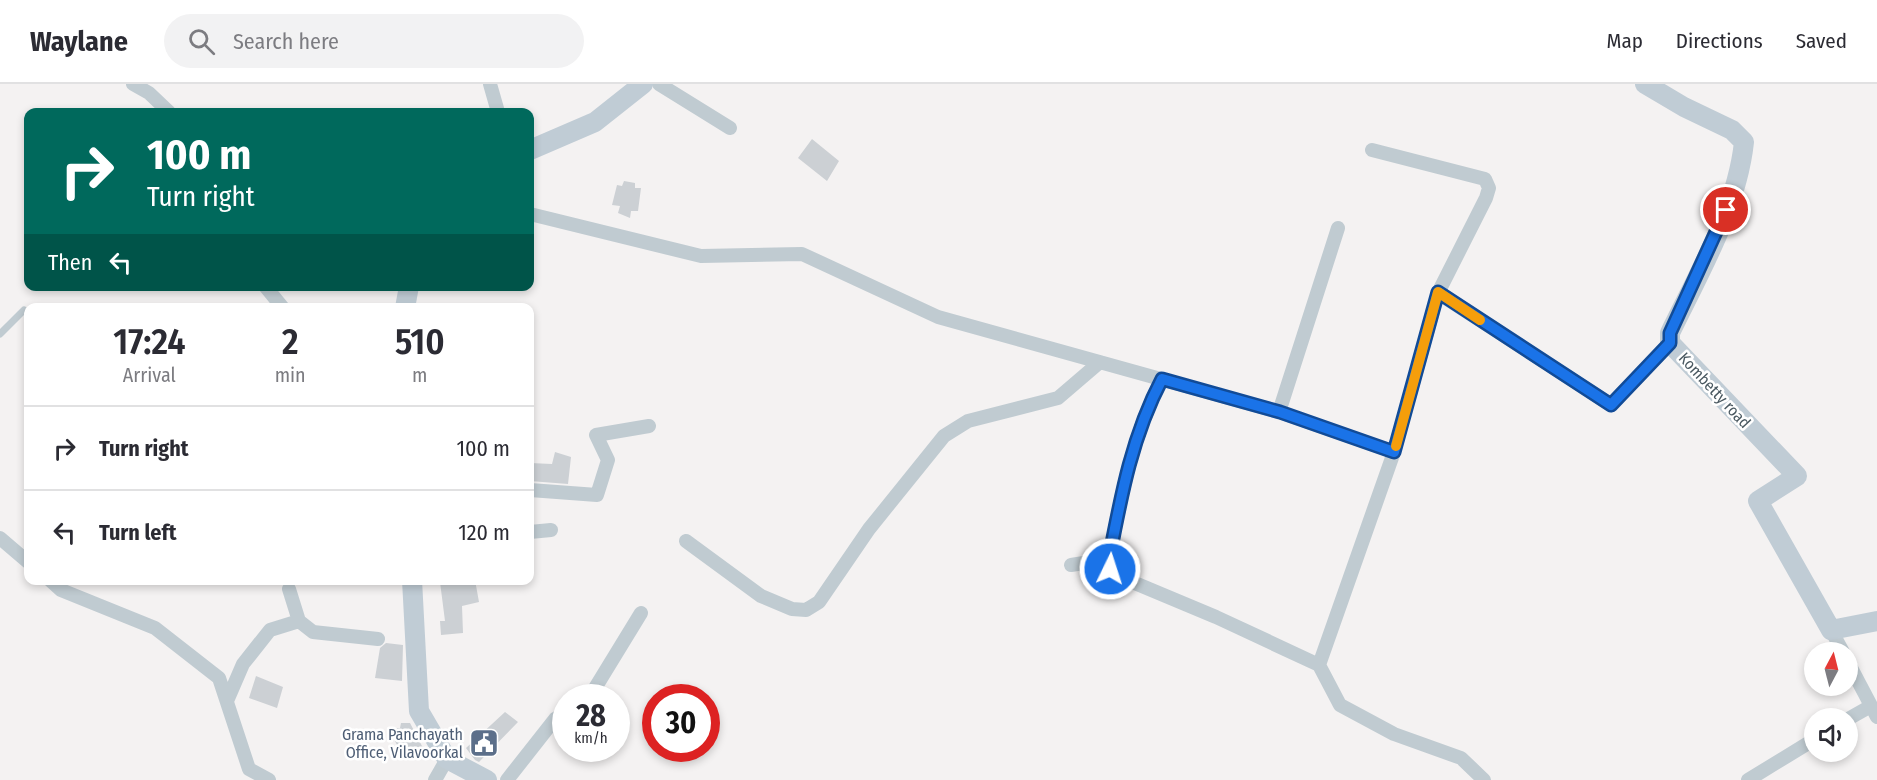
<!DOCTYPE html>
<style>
:root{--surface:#fff;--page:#f2f2f3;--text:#2b2b33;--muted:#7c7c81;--line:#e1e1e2}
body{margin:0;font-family:"Fira Sans Condensed",sans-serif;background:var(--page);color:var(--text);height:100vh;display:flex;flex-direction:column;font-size:22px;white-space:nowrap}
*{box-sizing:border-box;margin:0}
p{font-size:20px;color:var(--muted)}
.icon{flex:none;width:33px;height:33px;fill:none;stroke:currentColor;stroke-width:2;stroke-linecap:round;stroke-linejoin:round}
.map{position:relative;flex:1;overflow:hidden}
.details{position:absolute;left:24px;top:219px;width:510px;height:282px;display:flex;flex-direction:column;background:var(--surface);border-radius:12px;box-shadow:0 3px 9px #0003}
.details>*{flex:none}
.guide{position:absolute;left:24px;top:24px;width:510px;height:183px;border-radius:12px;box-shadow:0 3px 9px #0003;background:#00695c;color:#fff;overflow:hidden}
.needle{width:39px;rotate:7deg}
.tools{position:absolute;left:1804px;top:558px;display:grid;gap:12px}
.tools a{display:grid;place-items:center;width:54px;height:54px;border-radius:50%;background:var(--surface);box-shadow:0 3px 9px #0003;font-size:30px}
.speed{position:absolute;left:552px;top:600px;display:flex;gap:12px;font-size:30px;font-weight:700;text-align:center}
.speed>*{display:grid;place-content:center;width:78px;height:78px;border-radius:50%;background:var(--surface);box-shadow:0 3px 9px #0003;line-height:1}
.speed small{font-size:15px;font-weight:400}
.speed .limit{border:9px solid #d22;background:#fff;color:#111}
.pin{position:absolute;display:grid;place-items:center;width:51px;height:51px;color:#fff;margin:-26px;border:3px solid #fff;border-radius:50%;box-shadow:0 2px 6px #0007}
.me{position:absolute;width:66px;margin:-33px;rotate:4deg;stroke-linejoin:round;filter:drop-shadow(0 0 4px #0008)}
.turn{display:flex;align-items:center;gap:21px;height:126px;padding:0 24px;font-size:27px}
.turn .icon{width:78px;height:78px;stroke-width:2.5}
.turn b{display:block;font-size:42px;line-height:51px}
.then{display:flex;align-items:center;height:57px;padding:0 24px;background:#0003;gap:12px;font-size:22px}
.eta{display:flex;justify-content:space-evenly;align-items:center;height:102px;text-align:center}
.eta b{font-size:36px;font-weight:600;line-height:42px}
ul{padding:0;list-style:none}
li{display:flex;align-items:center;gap:18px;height:84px;padding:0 24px;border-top:2px solid var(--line)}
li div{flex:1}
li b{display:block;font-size:22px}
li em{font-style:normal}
header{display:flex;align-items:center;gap:36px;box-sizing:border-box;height:84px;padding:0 30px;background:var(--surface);border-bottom:2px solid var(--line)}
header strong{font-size:28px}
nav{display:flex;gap:33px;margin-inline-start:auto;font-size:21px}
.search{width:420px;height:54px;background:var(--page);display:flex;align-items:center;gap:15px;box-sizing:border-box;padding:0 21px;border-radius:33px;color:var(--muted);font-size:22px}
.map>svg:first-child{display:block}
.building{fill:#ccd0d4}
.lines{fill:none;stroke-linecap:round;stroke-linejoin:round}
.lane{stroke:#c0cbd1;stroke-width:7}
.street{stroke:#c0cbd1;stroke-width:14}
.secondary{stroke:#c0ccd5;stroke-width:20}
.route-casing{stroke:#114b97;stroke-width:15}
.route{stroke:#1a73e8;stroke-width:10}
.slow{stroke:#f59e0b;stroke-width:10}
.labels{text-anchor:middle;stroke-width:5;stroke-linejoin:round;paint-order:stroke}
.street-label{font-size:16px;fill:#495860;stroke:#fff}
.service-label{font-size:16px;fill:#4e5e75;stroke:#fff;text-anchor:end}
</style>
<header>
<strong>Waylane</strong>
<div class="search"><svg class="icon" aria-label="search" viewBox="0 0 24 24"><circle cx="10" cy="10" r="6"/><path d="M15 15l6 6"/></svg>Search here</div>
<nav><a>Map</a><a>Directions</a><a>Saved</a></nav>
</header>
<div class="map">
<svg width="1877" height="696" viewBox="0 0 1877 696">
<rect width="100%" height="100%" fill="#f4f2f2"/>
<!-- building -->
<path class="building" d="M812 55 839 77 827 97 798 74Z
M624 97 635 99V104H641L638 127H631L630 134 618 129 620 122 612 121 617 101 622 102Z
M555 368 571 373 568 400 530 397V379L552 380Z
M448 496H475L479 518 462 522 463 549 441 551 440 537H445L440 498Z
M386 559 403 561 402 597 375 594 380 564Z
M256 592 283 603 277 624 249 614Z
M505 628 518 638 479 678 475 676 466 664Z
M401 639H410L423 664 400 667 395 657V644H400Z"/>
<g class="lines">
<!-- lane -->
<path class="lane" d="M0 250 24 226 28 230"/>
<!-- street -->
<path class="street" d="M133 0 149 9 169 28
M490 0 498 28
M659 0 730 44
M530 130 701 172 802 170 938 233 1279 328 1394 368 1438 209 1486 114 1489 104 1485 95 1372 66
M265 202 283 224
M1438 209 1611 321 1670 259
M1162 295C1132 352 1121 412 1109 475L1110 485 1118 492 1216 533 1319 581 1340 621 1394 650 1461 674 1484 696
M1279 328 1338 144
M530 406 597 411 608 376 596 351 649 342
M530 448 551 446
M0 454 28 478
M686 457 761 512 792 525 806 526 819 518 869 445 944 352 968 337 1058 314 1100 278
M1071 481 1109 475
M50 496 61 506 155 544 219 594 249 685 269 696
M289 505 299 537 313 548 378 555
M1831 546 1843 568
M1848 578 1877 633
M1319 581 1394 368
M589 614 641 529
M227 617 243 580 270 546 299 537
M1848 635 1871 622
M435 696 447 675
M507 696 555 635 566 629
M1748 696 1815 655"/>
<!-- secondary -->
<path class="secondary" d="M1645 0 1684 23 1732 46 1744 58C1737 124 1699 189 1670 249V259L1797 392 1758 417 1831 546 1877 537
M530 66 595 38 643 0
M405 224 409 202
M412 496 419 627 447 675 487 696"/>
</g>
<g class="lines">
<!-- route casing -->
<g class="route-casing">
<path id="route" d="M1110 485 1109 475C1121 412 1132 352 1162 295L1280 328 1394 368 1438 208 1611 321 1670 259V249L1726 126"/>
</g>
<!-- route -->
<use href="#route" class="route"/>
<!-- slow -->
<path class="slow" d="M1396 362 1438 208 1480 236"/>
</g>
<!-- icons -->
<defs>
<g id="civic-square" transform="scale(1.5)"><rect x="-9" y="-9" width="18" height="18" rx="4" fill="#5c6f8a" stroke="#fff"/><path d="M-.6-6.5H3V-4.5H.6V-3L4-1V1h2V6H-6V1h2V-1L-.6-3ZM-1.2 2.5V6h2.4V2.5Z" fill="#fff"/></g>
</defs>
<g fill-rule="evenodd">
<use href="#civic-square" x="484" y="659"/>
</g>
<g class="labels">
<!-- street labels -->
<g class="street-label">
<text transform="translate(1715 306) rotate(47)" y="6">Kombetty road</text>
</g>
<!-- service labels -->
<g class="service-label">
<text x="463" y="656">Grama Panchayath<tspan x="463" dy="18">Office, Vilavoorkal</tspan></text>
</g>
</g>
</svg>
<div class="tools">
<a><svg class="needle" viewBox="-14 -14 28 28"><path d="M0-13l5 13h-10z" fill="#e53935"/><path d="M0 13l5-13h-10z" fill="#7c7c81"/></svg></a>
<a><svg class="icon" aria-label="sound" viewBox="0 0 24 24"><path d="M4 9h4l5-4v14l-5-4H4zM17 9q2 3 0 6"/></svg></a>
</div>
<div class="speed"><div>28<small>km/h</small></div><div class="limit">30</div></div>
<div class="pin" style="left:1726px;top:126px;background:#d93025"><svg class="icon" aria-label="arrive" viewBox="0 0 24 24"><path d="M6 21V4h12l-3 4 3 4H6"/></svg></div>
<svg class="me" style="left:1110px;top:485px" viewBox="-20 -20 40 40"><circle r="17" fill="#1a73e8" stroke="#fff" stroke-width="3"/><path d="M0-11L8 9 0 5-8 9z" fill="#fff"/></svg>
<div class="guide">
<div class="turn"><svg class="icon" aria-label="right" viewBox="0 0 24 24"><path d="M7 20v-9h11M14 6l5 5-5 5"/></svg><div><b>100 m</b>Turn right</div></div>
<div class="then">Then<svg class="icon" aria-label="left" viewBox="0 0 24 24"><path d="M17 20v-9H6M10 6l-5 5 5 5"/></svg></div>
</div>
<section class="details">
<div class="eta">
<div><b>17:24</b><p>Arrival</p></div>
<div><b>2</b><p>min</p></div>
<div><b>510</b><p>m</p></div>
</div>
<ul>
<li><svg class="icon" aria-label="right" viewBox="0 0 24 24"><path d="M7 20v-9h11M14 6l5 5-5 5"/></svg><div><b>Turn right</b></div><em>100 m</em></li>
<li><svg class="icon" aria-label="left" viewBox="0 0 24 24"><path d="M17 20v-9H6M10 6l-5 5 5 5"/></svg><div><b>Turn left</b></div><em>120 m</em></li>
</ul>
</section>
</div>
